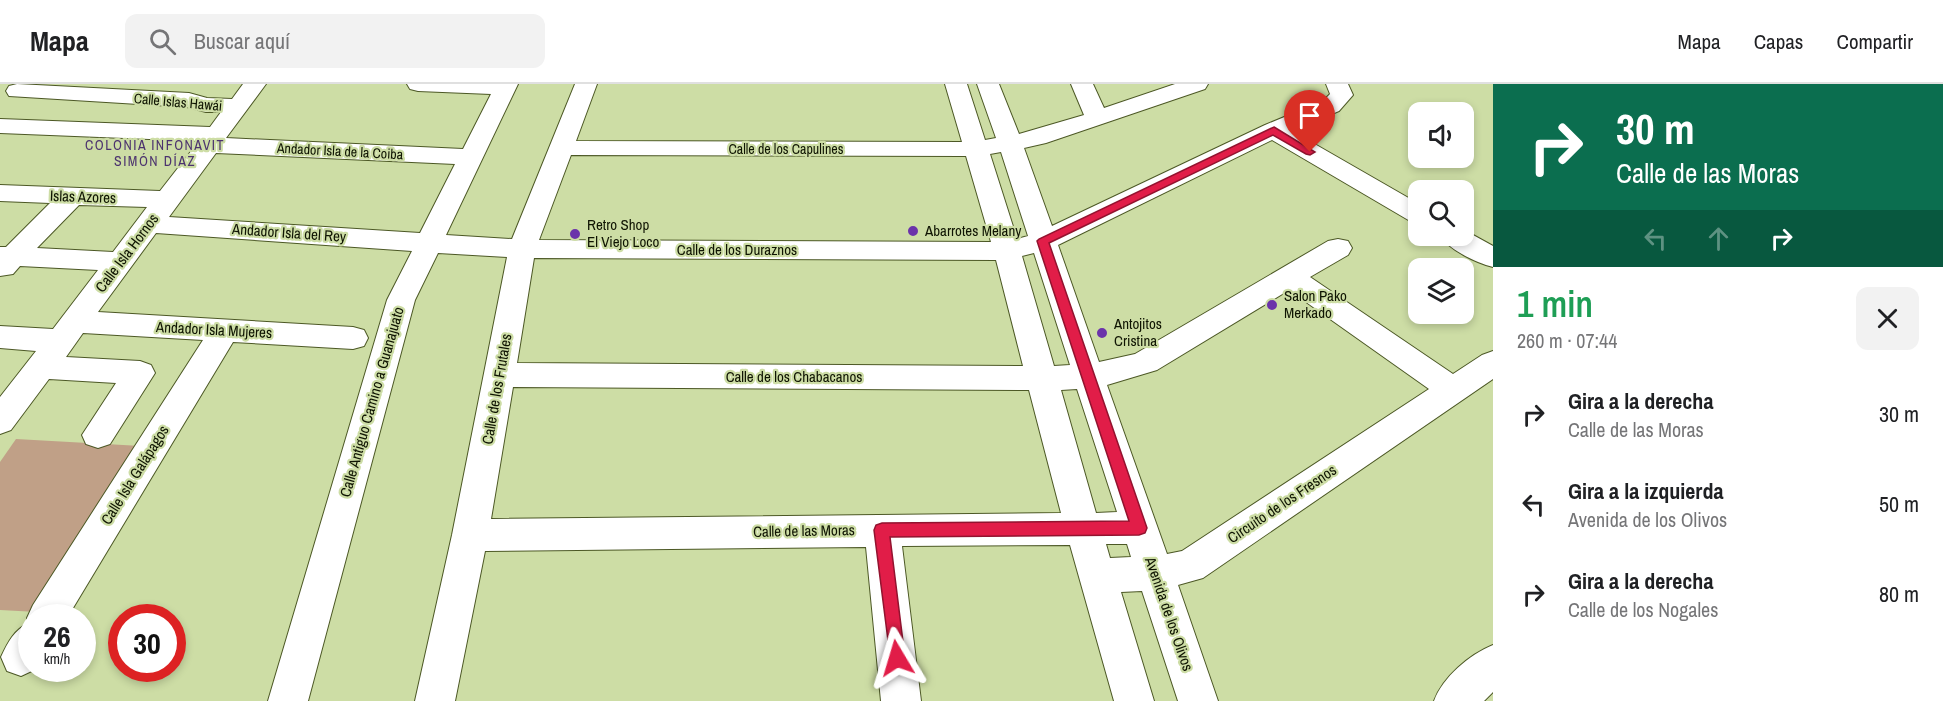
<!DOCTYPE html>
<html lang="es">
<meta charset="utf-8">
<style>
:root{--surface:#fff;--page:#f2f2f2;--text:#202124;--muted:#757577;--line:#e0e0e0}
body{margin:0;font-family:"Archivo Narrow",sans-serif;background:var(--page);color:var(--text);height:100vh;display:flex;flex-direction:column;font-size:22px;white-space:nowrap}
*{box-sizing:border-box;margin:0}
p{font-size:20px;color:var(--muted)}
.icon{flex:none;width:33px;height:33px;fill:none;stroke:currentColor;stroke-width:2;stroke-linecap:round;stroke-linejoin:round}
.map{position:relative;flex:1;overflow:hidden}
.details{display:flex;flex-direction:column;background:var(--surface);width:450px}
.details>*{flex:none}
.banner{background:#0b6e4f;color:#fff;overflow:hidden}
.fabs{position:absolute;left:1408px;top:18px;display:grid;gap:12px}
.fabs a{display:grid;place-items:center;width:66px;height:66px;border-radius:12px;background:var(--surface);box-shadow:0 3px 9px #0003;font-size:30px}
.speed{position:absolute;left:18px;top:520px;display:flex;gap:12px;font-size:30px;font-weight:700;text-align:center}
.speed>*{display:grid;place-content:center;width:78px;height:78px;border-radius:50%;background:var(--surface);box-shadow:0 3px 9px #0003;line-height:1}
.speed small{font-size:15px;font-weight:400}
.speed .limit{border:9px solid #d22;background:#fff;color:#111}
.pin{position:absolute;display:grid;place-items:center;width:51px;height:51px;color:#fff;margin:-62px -26px;border-radius:50% 50% 50% 0;rotate:-45deg;box-shadow:0 0 6px #0007}
.pin .icon{rotate:45deg}
.me{position:absolute;width:66px;margin:-33px;rotate:353deg;stroke-linejoin:round;filter:drop-shadow(0 0 4px #0008)}
.turn{display:flex;align-items:center;gap:21px;height:126px;padding:0 24px;font-size:27px}
.turn .icon{width:78px;height:78px;stroke-width:2.5}
.turn b{display:block;font-size:42px;line-height:51px}
.lanes{display:flex;align-items:center;height:57px;padding:0 24px;background:#0003;justify-content:center;gap:30px;direction:ltr}
.lanes .off{opacity:.35}
.round{display:grid;place-items:center;flex:none;width:63px;height:63px;border-radius:12px;background:var(--page)}
.overview{display:flex;align-items:center;justify-content:space-between;height:102px;padding:0 24px}
h1{font-size:36px;font-weight:600;line-height:45px;color:#1e9e55}
ul{padding:0;list-style:none}
li{display:flex;align-items:center;gap:18px;height:90px;padding:0 24px}
li div{flex:1}
li b{display:block;font-size:22px}
li em{font-style:normal}
header{display:flex;align-items:center;gap:36px;box-sizing:border-box;height:84px;padding:0 30px;background:var(--surface);border-bottom:2px solid var(--line)}
header strong{font-size:28px}
nav{display:flex;gap:33px;margin-inline-start:auto;font-size:21px}
.search{width:420px;height:54px;background:var(--page);display:flex;align-items:center;gap:15px;box-sizing:border-box;padding:0 21px;border-radius:12px;color:var(--muted);font-size:22px}
main{display:flex;flex:1;min-height:0}
.map>svg:first-child{display:block}
.green{fill:#c0a087}
.lines{fill:none;stroke-linecap:round;stroke-linejoin:round}
.minor-casing{stroke:#4c5825;stroke-width:2}
.minor{fill:#fff;fill-rule:evenodd}
.route{fill:#e11d48;stroke:#92132f;stroke-width:1.5}
.poi-dot{fill:#6b33aa;stroke:#cddda5;stroke-width:2}
.labels{text-anchor:middle;stroke-width:4.5;stroke-linejoin:round;paint-order:stroke}
.far-street-label{font-size:14px;fill:#0f1402;stroke:#cddda5}
.far-neighbourhood-label{font-size:14px;letter-spacing:1.5px;fill:#4c336e;stroke:#cddda5}
.street-label{font-size:15px;fill:#0f1402;stroke:#cddda5}
.poi-label{font-size:15px;fill:#0f1402;stroke:#cddda5;text-anchor:start}
</style>
<header>
<strong>Mapa</strong>
<div class="search"><svg class="icon" aria-label="search" viewBox="0 0 24 24"><circle cx="10" cy="10" r="6"/><path d="M15 15l6 6"/></svg>Buscar aquí</div>
<nav><a>Mapa</a><a>Capas</a><a>Compartir</a></nav>
</header>
<main>
<div class="map">
<svg width="1493" height="617" viewBox="0 0 1493 617">
<rect width="100%" height="100%" fill="#cddda5"/>
<!-- green -->
<path class="green" d="M16 355 141 362 37 528 0 526V378Z"/>
<g class="lines">
<!-- minor casing -->
<g class="minor-casing">
<path id="minor" d="M17 0 189 9 207 14 232 15 243 0H266L226 54 463 65 491 10 418 7 410 5 407 0H518L446 151 512 155 575 0H597L576 57 962 58 945 0H967L985 56 996 54 977 0H999L1019 50 1084 31 1071 0H1093L1104 24 1175 0H1208L1205 5 1046 59 1024 64 1052 142 1265 41 1323 17 1330 10 1326 0H1348L1353 11 1339 27 1292 47 1419 120V140L1410 137 1272 56 1058 161 1099 278 1135 270 1328 157 1338 155 1348 157 1352 164 1348 171 1310 193 1453 290 1482 271 1493 267V295L1203 494 1178 501 1218 617H1178L1142 507 1121 508 1154 617H1114L1070 461 902 462 921 617H881L866 463 485 467 455 617H415L452 451 507 173 438 169 415 216 308 617H268L387 216 412 167 156 149 98 228 353 243 364 246 368 254 364 262 353 265 233 258 67 534H32V585H36L21 592 7 587 1 573C8 558 14 546 29 539L27 534 33 521 203 256 83 249 66 273 140 277 151 281 155 289 110 360 98 364 86 360 82 351 116 299 49 295 11 346 0 350V313L36 267 0 264V242L53 245 98 186 20 182 13 190 0 192V163H6L50 119 0 117V101L160 107 199 57 0 49V35L210 43 221 28H206L187 23 9 12 6 7 9 2ZM1001 68 1028 152 1017 155 990 70ZM216 69 455 80 420 149 169 133ZM571 71 966 72 991 158 539 156ZM79 121 147 123 113 168 37 164ZM1034 169 1070 281 1054 282 1022 172ZM534 174 996 176 1023 282 517 279ZM1289 206 1429 305 1182 467 1167 470 1107 301 1157 286ZM513 303 1029 306 1061 429 491 435ZM1077 305 1117 428 1096 429 1061 306ZM1106 460H1127L1131 473 1110 474Z
M1464 146 1493 162V183C1477 179 1449 166 1441 152H1464Z
M1493 561V608L1484 617H1434C1443 593 1469 571 1493 561Z"/>
</g>
<!-- minor -->
<use href="#minor" class="minor"/>
</g>
<!-- route -->
<path class="route" d="M1274 43 1315 68 1310 71 1306 70 1273 51 1049 159 1147 444 1145 449 1139 451 890 453 905 574 903 580 897 583 891 580 874 446 876 441 882 439 1129 437 1037 157 1039 155Z"/>
<!-- markers -->
<g class="poi-dot">
<circle cx="913" cy="147" r="6"/>
<circle cx="575" cy="150" r="6"/>
<circle cx="1272" cy="221" r="6"/>
<circle cx="1102" cy="249" r="6"/>
</g>
<g class="labels">
<!-- far-street labels -->
<g class="far-street-label">
<text transform="translate(178 18) rotate(5)" y="5">Calle Islas Hawái</text>
<text x="786" y="70">Calle de los Capulines</text>
<text transform="translate(340 67) rotate(3)" y="5">Andador Isla de la Coiba</text>
</g>
<!-- far-neighbourhood labels -->
<g class="far-neighbourhood-label">
<text x="155" y="66">COLONIA INFONAVIT<tspan x="155" dy="16">SIMÓN DÍAZ</tspan></text>
</g>
<!-- street labels -->
<g class="street-label">
<text transform="translate(83 113) rotate(2)" y="5">Islas Azores</text>
<text transform="translate(289 149) rotate(4)" y="5">Andador Isla del Rey</text>
<text x="737" y="171">Calle de los Duraznos</text>
<text transform="translate(127 169) rotate(-53)" y="5">Calle Isla Hornos</text>
<text transform="translate(214 246) rotate(3)" y="5">Andador Isla Mujeres</text>
<text x="794" y="298">Calle de los Chabacanos</text>
<text transform="translate(497 305) rotate(-80)" y="5">Calle de los Frutales</text>
<text transform="translate(372 318) rotate(-74)" y="5">Calle Antiguo Camino a Guanajuato</text>
<text transform="translate(135 391) rotate(-58)" y="5">Calle Isla Galápagos</text>
<text transform="translate(1282 420) rotate(-34)" y="5">Circuito de los Fresnos</text>
<text transform="translate(804 447) rotate(-1)" y="5">Calle de las Moras</text>
<text transform="translate(1169 530) rotate(71)" y="5">Avenida de los Olivos</text>
</g>
<!-- poi labels -->
<g class="poi-label">
<text x="587" y="146">Retro Shop<tspan x="587" dy="17">El Viejo Loco</tspan></text>
<text x="925" y="152">Abarrotes Melany</text>
<text x="1284" y="217">Salon Pako<tspan x="1284" dy="17">Merkado</tspan></text>
<text x="1114" y="245">Antojitos<tspan x="1114" dy="17">Cristina</tspan></text>
</g>
</g>
</svg>
<div class="fabs">
<a><svg class="icon" aria-label="sound" viewBox="0 0 24 24"><path d="M4 9h4l5-4v14l-5-4H4zM17 9q2 3 0 6"/></svg></a>
<a><svg class="icon" aria-label="search" viewBox="0 0 24 24"><circle cx="10" cy="10" r="6"/><path d="M15 15l6 6"/></svg></a>
<a><svg class="icon" aria-label="layers" viewBox="0 0 24 24"><path d="M12 4l9 5-9 5-9-5zM3 14l9 5 9-5"/></svg></a>
</div>
<div class="speed"><div>26<small>km/h</small></div><div class="limit">30</div></div>
<div class="pin" style="left:1310px;top:68px;background:#d93025"><svg class="icon" aria-label="arrive" viewBox="0 0 24 24"><path d="M6 21V4h12l-3 4 3 4H6"/></svg></div>
<svg class="me" style="left:897px;top:574px" viewBox="-20 -20 40 40"><path d="M0-17L14 15 0 8-14 15z" fill="#e11d48" stroke="#fff" stroke-width="4"/></svg>
</div>
<section class="details">
<div class="banner">
<div class="turn"><svg class="icon" aria-label="right" viewBox="0 0 24 24"><path d="M7 20v-9h11M14 6l5 5-5 5"/></svg><div><b>30 m</b>Calle de las Moras</div></div>
<div class="lanes"><svg class="icon off" aria-label="left" viewBox="0 0 24 24"><path d="M17 20v-9H6M10 6l-5 5 5 5"/></svg><svg class="icon off" aria-label="ahead" viewBox="0 0 24 24"><path d="M12 20V5M6 11l6-6 6 6"/></svg><svg class="icon" aria-label="right" viewBox="0 0 24 24"><path d="M7 20v-9h11M14 6l5 5-5 5"/></svg></div>
</div>
<div class="overview"><div><h1>1 min</h1><p>260 m · 07:44</p></div><a class="round"><svg class="icon" aria-label="close" viewBox="0 0 24 24"><path d="M6 6l12 12M18 6L6 18"/></svg></a></div>
<ul>
<li><svg class="icon" aria-label="right" viewBox="0 0 24 24"><path d="M7 20v-9h11M14 6l5 5-5 5"/></svg><div><b>Gira a la derecha</b><p>Calle de las Moras</p></div><em>30 m</em></li>
<li><svg class="icon" aria-label="left" viewBox="0 0 24 24"><path d="M17 20v-9H6M10 6l-5 5 5 5"/></svg><div><b>Gira a la izquierda</b><p>Avenida de los Olivos</p></div><em>50 m</em></li>
<li><svg class="icon" aria-label="right" viewBox="0 0 24 24"><path d="M7 20v-9h11M14 6l5 5-5 5"/></svg><div><b>Gira a la derecha</b><p>Calle de los Nogales</p></div><em>80 m</em></li>
</ul>
</section>
</main>
